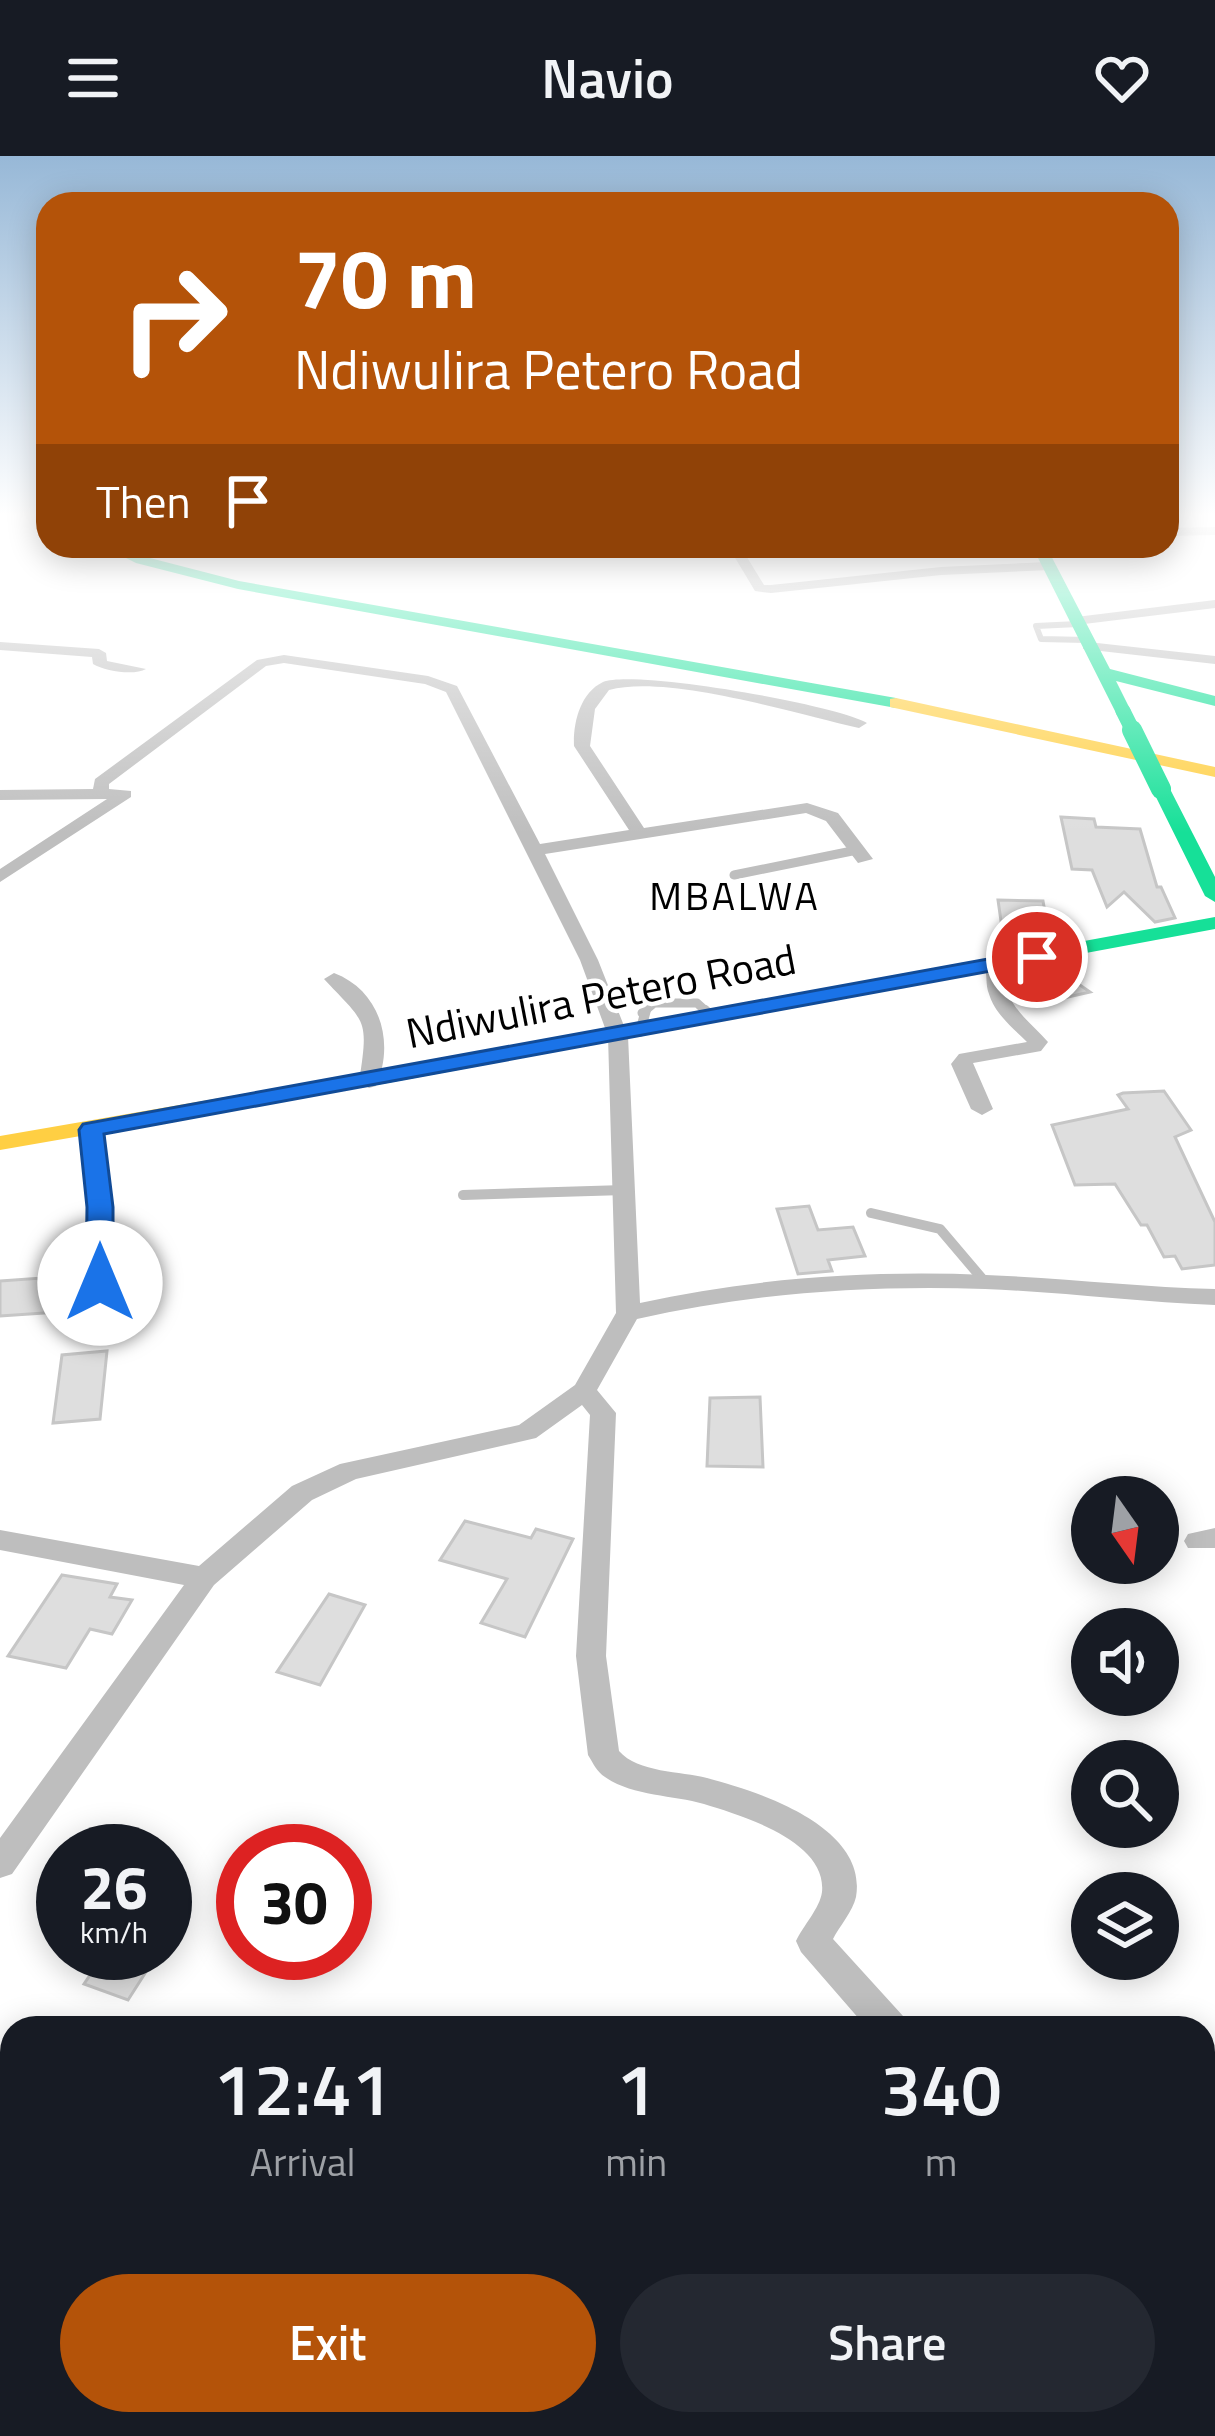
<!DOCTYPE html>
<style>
:root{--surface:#171b24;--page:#242831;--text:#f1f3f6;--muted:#9ea1a6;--accent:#b45309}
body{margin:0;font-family:"Titillium Web",sans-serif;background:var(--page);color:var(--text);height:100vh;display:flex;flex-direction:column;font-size:45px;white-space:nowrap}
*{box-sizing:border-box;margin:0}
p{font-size:39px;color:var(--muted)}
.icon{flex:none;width:66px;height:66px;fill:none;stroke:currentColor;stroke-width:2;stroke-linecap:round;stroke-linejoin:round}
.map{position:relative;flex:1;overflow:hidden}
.side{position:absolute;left:0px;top:1860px;width:1215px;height:420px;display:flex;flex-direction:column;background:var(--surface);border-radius:36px 36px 0 0;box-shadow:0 6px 30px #0003}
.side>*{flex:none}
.hud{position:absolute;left:36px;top:36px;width:1143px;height:366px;border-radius:36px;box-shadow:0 6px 30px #0003;background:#b45309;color:#fff;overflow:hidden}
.needle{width:78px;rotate:166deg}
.buttons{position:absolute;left:1071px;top:1320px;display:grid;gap:24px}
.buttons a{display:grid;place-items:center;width:108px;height:108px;border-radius:50%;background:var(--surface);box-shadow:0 6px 30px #0003;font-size:60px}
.speed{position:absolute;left:36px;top:1668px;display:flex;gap:24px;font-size:60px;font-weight:700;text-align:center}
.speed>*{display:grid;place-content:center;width:156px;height:156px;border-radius:50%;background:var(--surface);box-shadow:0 6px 30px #0003;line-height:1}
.speed small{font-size:30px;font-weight:400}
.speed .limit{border:18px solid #d22;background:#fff;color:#111}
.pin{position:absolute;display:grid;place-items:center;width:102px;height:102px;color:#fff;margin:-51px;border:6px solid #fff;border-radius:50%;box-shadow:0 3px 12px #0007}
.me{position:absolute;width:132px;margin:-66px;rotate:0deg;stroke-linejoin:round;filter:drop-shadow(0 0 9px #0008)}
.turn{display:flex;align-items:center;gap:42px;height:252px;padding:0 60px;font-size:54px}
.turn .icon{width:156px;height:156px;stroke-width:2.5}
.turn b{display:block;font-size:84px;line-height:102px}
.then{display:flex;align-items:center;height:114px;padding:0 60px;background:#0003;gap:24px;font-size:45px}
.eta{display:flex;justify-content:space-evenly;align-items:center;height:204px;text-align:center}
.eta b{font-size:72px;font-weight:600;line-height:84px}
.cta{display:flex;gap:24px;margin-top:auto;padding:24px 60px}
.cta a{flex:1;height:138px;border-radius:72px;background:var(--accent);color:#fff;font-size:48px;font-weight:600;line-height:138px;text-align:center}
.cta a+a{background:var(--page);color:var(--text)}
header{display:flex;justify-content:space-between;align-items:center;height:156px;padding:0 60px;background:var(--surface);font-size:54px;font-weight:600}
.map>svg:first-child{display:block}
.building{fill:#dedede;stroke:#c6c6c6;stroke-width:3}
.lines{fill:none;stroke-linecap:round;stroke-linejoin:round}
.lane-far2{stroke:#bebebe;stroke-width:6}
.lane-far1{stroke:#bebebe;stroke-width:9}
.lane{stroke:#bebebe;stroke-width:10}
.street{fill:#bebebe;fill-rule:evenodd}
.fast{fill:#16e098;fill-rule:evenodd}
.slow{fill:#ffcf43;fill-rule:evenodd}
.fast-bridge-far1{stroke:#16e098;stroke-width:15}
.fast-bridge{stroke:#16e098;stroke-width:20}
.route{fill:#1a73e8;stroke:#114b97;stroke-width:3}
.labels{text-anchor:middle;stroke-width:9;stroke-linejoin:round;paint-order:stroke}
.far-neighbourhood-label{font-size:39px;letter-spacing:3px;fill:#000;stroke:#fff}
.street-label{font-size:42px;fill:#000;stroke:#fff}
</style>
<header><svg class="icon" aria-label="menu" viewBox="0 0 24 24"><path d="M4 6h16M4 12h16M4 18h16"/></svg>Navio<svg class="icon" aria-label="heart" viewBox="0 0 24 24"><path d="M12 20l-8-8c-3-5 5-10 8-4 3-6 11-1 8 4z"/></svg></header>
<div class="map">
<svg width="1215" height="2280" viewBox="0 0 1215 2280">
<rect width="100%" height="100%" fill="#fff"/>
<!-- building -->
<path class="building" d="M1061 661 1094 663 1096 671 1140 673 1157 731H1161L1175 762 1155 766 1124 736 1107 751 1092 714 1072 713Z
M998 744 1043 745 1048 773 1002 772Z
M1064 818 1090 836 1051 845 1028 827Z
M1164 935 1191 974 1175 981 1215 1066V1109L1182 1113 1175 1100 1164 1101 1147 1069H1141L1115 1028 1075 1029 1052 969 1128 953 1118 939 1123 937Z
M809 1050 818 1074 853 1071 865 1100 828 1104 832 1115 798 1118 777 1053Z
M84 1119V1142L73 1155 0 1160V1125Z
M107 1195 100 1263 53 1267 62 1199Z
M760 1241 763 1311 707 1310 710 1242Z
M465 1365 531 1382 536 1373 573 1383 525 1481 481 1467 507 1423 440 1404Z
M62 1419 117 1428 110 1441 132 1444 112 1478 90 1473 66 1512 8 1500Z
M329 1438 365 1449 320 1529 277 1516Z
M105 1797H158L128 1844 84 1828Z"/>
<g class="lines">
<!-- lane-far2 -->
<path class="lane-far2" d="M1078 468 1036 470 1041 483 1086 484"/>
<!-- lane-far1 -->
<path class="lane-far1" d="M734 719 857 694
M642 857 654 847H697L708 857"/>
<!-- lane -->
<path class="lane" d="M705 854 713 862
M640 876 646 854
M463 1039 624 1034
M871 1057 940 1073 985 1126"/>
<!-- street -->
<path class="street" d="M1215 371V379L1167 380V372Z
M728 390H740L764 429H771L941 411 1048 406 1054 410 1048 414 941 419 771 437 755 435Z
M1215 444V452L1076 469 1069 465 1076 461Z
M0 486 99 493 106 497 107 505 146 513C134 520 105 515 93 508L92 501 0 494Z
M1088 486 1215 500V508L1083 493V487Z
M284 499 428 520 457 530 540 688 629 674 574 590C573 567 580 537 603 526 635 513 837 549 867 567L859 572C796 558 668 518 609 534L595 553 590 590 644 672 807 647 838 657 873 703 858 707 826 665 806 657 545 698 598 804 628 880 640 1147C753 1122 871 1114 986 1119 1063 1122 1139 1131 1215 1133V1149C1138 1146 1062 1136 985 1133 869 1129 751 1137 637 1163L597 1234 616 1257 606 1500 619 1595C638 1617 681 1615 707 1622 760 1636 868 1671 856 1741 853 1755 839 1771 833 1783L903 1860 908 1872H867L801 1796 796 1785C803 1770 820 1752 822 1736 827 1685 743 1660 704 1648 673 1639 632 1640 605 1621 597 1616 593 1607 588 1599L576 1500 590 1259 582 1249 536 1282 356 1323 312 1344 214 1429 12 1718 0 1722V1682L184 1429 0 1394V1374L199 1410 292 1330 340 1308 519 1269 575 1229 616 1157 608 880 580 804 446 536 425 528 284 507 266 510 109 628V633L131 635V641L0 726V713L107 643 0 644V634L93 633 95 623 257 504Z
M993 803C1012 813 1002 831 1013 847 1022 862 1037 873 1048 886L1041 895 973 907 993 953 982 959 971 953 951 908 959 898 1027 886C1013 872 995 858 989 838 985 828 988 820 984 809Z
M334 817C381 835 395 887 376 930L369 932 359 926C369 861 366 868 324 823Z
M91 968 102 974 111 1051 112 1166 100 1174 88 1166 89 1051 80 974Z
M1215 1372V1392H1188L1184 1385 1188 1378Z"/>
<!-- fast -->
<path class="fast" d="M34 358H48V368Z
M102 390H121L146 401 239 425 896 542 904 547 896 552 238 433 136 407Z
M1032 390H1046L1110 513 1215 540V550L1116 525 1131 555 1117 559Z
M1161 628 1170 633 1215 721V746L1205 740 1152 633Z
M1215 761V773L371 930 359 923 371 916Z"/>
<!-- slow -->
<path class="slow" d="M896 542 1215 611V621L890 551V543Z
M371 916 379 918 383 923 379 928 0 994V980Z"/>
<!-- fast-bridge-far1 -->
<path class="fast-bridge-far1" d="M1123 555 1134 577"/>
<!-- fast-bridge -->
<path class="fast-bridge" d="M1132 574 1161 633"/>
</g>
<!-- sky -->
<linearGradient id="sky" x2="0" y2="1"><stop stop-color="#97b8d7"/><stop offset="0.53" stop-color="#fff"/><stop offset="1" stop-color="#fff" stop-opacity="0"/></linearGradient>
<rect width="1215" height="677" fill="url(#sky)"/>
<!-- route -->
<path class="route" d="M1037 794 1048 801 1045 805 104 978 113 1051V1127L100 1136 86 1127 87 1051 79 974 83 968Z"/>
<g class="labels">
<!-- far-neighbourhood labels -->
<g class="far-neighbourhood-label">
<text x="735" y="754">MBALWA</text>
</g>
<!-- street labels -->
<g class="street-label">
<text transform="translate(601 840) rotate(-11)" y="15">Ndiwulira Petero Road</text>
</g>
</g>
</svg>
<div class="buttons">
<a><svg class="needle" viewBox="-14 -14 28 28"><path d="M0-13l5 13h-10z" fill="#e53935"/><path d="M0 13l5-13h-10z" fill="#9ea1a6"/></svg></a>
<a><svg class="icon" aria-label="sound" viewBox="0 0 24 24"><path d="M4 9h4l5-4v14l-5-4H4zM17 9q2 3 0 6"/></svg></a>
<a><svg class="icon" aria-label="search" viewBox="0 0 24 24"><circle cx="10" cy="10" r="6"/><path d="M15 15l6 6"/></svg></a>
<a><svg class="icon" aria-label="layers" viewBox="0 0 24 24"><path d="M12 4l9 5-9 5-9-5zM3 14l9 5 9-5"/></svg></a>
</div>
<div class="speed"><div>26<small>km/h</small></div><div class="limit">30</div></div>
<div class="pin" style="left:1037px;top:801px;background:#d93025"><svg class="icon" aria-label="arrive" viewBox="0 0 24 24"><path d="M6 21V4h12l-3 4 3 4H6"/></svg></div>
<svg class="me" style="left:100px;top:1127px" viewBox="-20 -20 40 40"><circle r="19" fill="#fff"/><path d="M0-13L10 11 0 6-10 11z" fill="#1a73e8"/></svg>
<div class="hud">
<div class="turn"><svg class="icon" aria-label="right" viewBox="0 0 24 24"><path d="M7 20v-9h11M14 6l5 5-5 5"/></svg><div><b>70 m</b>Ndiwulira Petero Road</div></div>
<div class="then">Then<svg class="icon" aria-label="arrive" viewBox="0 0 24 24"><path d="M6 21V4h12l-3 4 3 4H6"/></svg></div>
</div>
<section class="side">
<div class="eta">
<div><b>12:41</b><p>Arrival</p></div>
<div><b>1</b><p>min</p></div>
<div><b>340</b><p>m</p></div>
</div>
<div class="cta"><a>Exit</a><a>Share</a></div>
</section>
</div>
